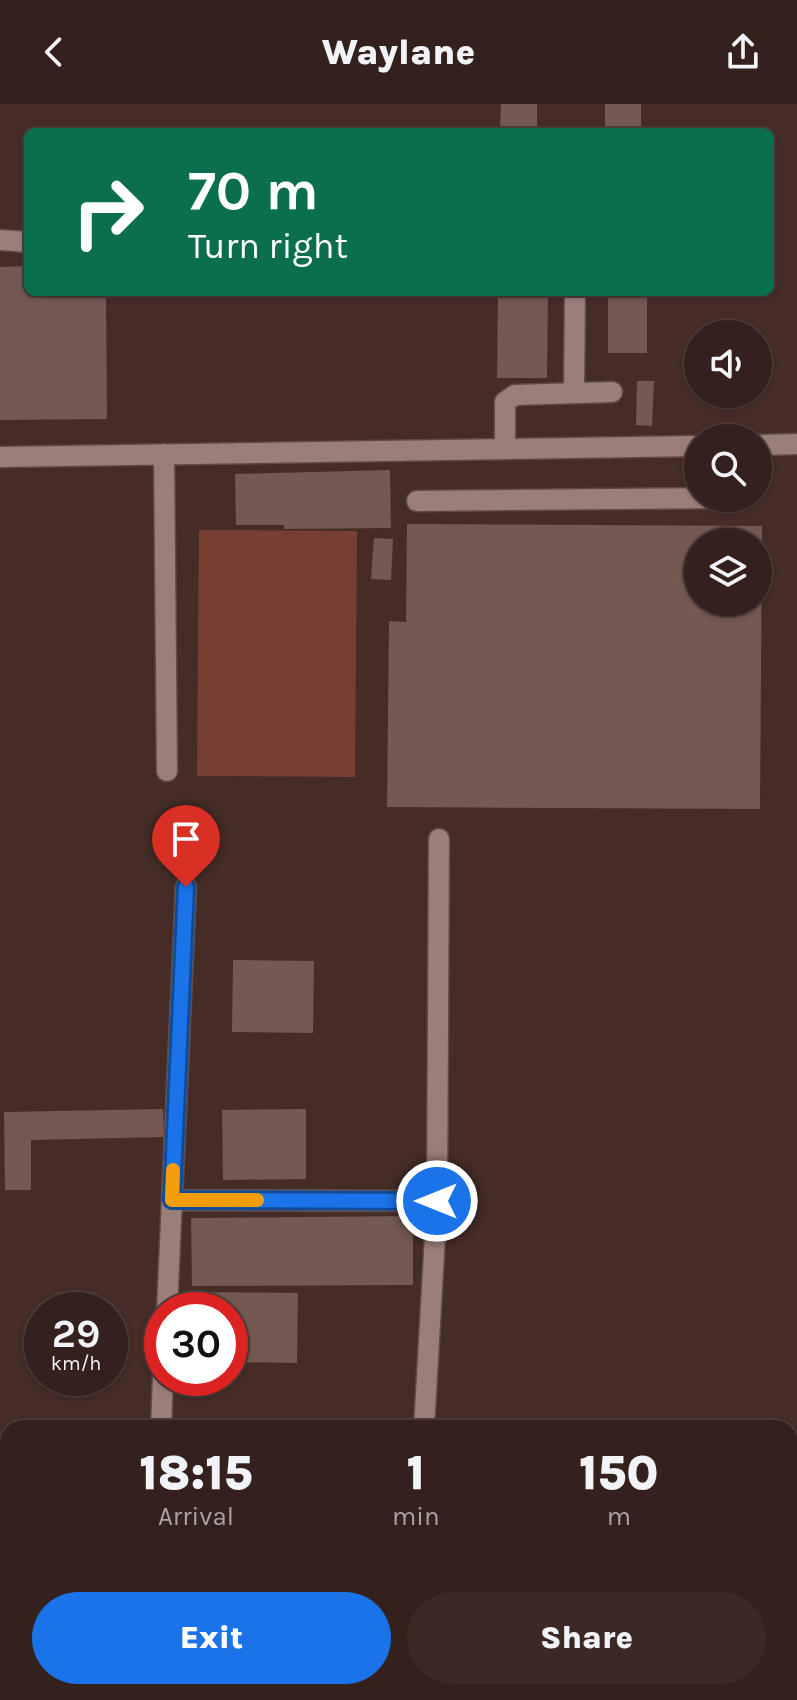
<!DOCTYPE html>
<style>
:root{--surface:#34211d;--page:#3c2926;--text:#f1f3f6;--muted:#a9a3a4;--line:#4e3e3b;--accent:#1a73e8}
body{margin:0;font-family:Karla,sans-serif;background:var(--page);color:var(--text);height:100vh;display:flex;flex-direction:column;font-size:30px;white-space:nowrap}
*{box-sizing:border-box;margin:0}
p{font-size:26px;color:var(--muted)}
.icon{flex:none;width:44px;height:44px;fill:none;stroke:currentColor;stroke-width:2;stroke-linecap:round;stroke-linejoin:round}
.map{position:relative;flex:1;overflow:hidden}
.panel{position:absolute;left:0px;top:1316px;width:798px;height:280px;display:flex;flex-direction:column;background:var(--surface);border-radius:24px 24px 0 0;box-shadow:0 2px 6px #0004,0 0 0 2px var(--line)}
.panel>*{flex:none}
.hud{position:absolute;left:24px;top:24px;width:750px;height:168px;border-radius:12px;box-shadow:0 2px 6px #0004,0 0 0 2px var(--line);background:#0b6e4f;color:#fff;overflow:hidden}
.tools{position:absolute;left:684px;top:216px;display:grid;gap:16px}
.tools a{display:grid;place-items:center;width:88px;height:88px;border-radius:50%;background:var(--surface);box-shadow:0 2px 6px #0004,0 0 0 2px var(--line);font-size:40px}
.speed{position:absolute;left:24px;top:1188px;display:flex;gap:16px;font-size:40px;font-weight:700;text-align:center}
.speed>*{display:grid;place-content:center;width:104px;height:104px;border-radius:50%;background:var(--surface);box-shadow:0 2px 6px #0004,0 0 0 2px var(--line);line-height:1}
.speed small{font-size:20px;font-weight:400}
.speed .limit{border:12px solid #d22;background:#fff;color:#111}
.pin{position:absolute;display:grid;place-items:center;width:68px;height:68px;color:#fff;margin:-82px -34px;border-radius:50% 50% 50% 0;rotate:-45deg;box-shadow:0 0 8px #0007}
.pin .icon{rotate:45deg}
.me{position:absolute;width:88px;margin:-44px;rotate:270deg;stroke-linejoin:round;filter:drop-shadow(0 0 6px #0008)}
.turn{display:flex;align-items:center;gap:28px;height:168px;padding:0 32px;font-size:36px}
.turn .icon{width:104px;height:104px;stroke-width:2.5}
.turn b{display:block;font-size:56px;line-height:68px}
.eta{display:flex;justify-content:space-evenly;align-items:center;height:136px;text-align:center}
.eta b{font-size:48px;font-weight:800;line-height:56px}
.cta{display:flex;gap:16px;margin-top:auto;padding:16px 32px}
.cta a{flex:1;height:92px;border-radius:48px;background:var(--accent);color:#fff;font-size:32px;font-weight:800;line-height:92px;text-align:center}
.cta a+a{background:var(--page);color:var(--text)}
header{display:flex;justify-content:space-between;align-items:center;height:104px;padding:0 32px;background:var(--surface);font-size:36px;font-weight:800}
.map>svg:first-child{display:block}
.green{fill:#773e32}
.building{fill:#745852;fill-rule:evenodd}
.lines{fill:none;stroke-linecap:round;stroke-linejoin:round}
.minor-casing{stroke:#5e4a45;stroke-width:23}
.minor{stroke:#9c7e78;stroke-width:20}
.route-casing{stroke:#114b97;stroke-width:20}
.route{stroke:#1a73e8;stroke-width:14}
.slow{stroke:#f59e0b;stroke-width:14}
</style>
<header><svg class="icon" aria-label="back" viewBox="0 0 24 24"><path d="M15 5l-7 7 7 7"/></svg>Waylane<svg class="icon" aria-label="share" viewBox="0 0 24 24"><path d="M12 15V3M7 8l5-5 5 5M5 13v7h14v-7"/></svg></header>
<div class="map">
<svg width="797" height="1596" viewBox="0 0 797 1596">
<rect width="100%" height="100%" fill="#452c27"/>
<!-- green -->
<path class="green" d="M199 426 357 427 355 673 197 672Z"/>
<!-- building -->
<path class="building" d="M501 0H537V28H500Z
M605 0H641V28H605Z
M28 162V188H106L107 315 0 316V163Z
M498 188H548L547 274H497Z
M608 188H647V249H608Z
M637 277H654L652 322 636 321Z
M390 366 391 424 284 425V421H236L235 370Z
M407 420 762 422 760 705 387 703 389 517 406 518ZM698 438H758V498H698Z
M374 434 393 435 391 476 371 475Z
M233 856 314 857 313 929 232 928Z
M163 1005 164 1033 31 1036V1086H5L4 1008Z
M306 1005V1075L223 1076 222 1006Z
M413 1112V1181L192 1182 191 1114Z
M189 1188 298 1189 297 1259 230 1258V1206H189Z
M790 1334H797V1401H790Z"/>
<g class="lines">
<!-- minor casing -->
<g class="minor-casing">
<path id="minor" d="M0 136 28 138
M574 289 575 188
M758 341 797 340
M505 345V298L515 291 612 288
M164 350 167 667
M0 353 698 342
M417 397 720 394
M172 1096 437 1097
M167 1206 186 783
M161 1324 163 1274
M424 1324 437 1097 439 735
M149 1596V1588
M409 1596V1588
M662 1596 663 1588"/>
</g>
<!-- minor -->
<use href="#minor" class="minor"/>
</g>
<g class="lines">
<!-- route casing -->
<g class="route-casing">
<path id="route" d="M186 783 172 1096 437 1097"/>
</g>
<!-- route -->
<use href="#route" class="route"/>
<!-- slow -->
<path class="slow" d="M173 1066 172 1096H257"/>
</g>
</svg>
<div class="tools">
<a><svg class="icon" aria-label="sound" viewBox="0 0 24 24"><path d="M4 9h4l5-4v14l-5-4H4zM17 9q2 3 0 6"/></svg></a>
<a><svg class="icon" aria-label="search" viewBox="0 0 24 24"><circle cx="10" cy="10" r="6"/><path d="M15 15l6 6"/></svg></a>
<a><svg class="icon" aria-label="layers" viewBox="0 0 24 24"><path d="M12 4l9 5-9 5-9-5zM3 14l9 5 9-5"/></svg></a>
</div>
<div class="speed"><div>29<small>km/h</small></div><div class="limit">30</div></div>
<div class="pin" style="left:186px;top:783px;background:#d93025"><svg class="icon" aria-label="arrive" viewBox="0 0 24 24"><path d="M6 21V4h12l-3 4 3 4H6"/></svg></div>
<svg class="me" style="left:437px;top:1097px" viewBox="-20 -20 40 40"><circle r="17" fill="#1a73e8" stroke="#fff" stroke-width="3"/><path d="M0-11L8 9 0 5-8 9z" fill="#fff"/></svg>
<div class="hud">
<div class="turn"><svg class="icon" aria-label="right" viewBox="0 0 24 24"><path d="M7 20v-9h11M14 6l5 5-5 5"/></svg><div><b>70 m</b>Turn right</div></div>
</div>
<section class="panel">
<div class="eta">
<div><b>18:15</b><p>Arrival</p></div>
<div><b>1</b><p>min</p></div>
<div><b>150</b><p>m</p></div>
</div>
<div class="cta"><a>Exit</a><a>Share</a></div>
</section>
</div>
